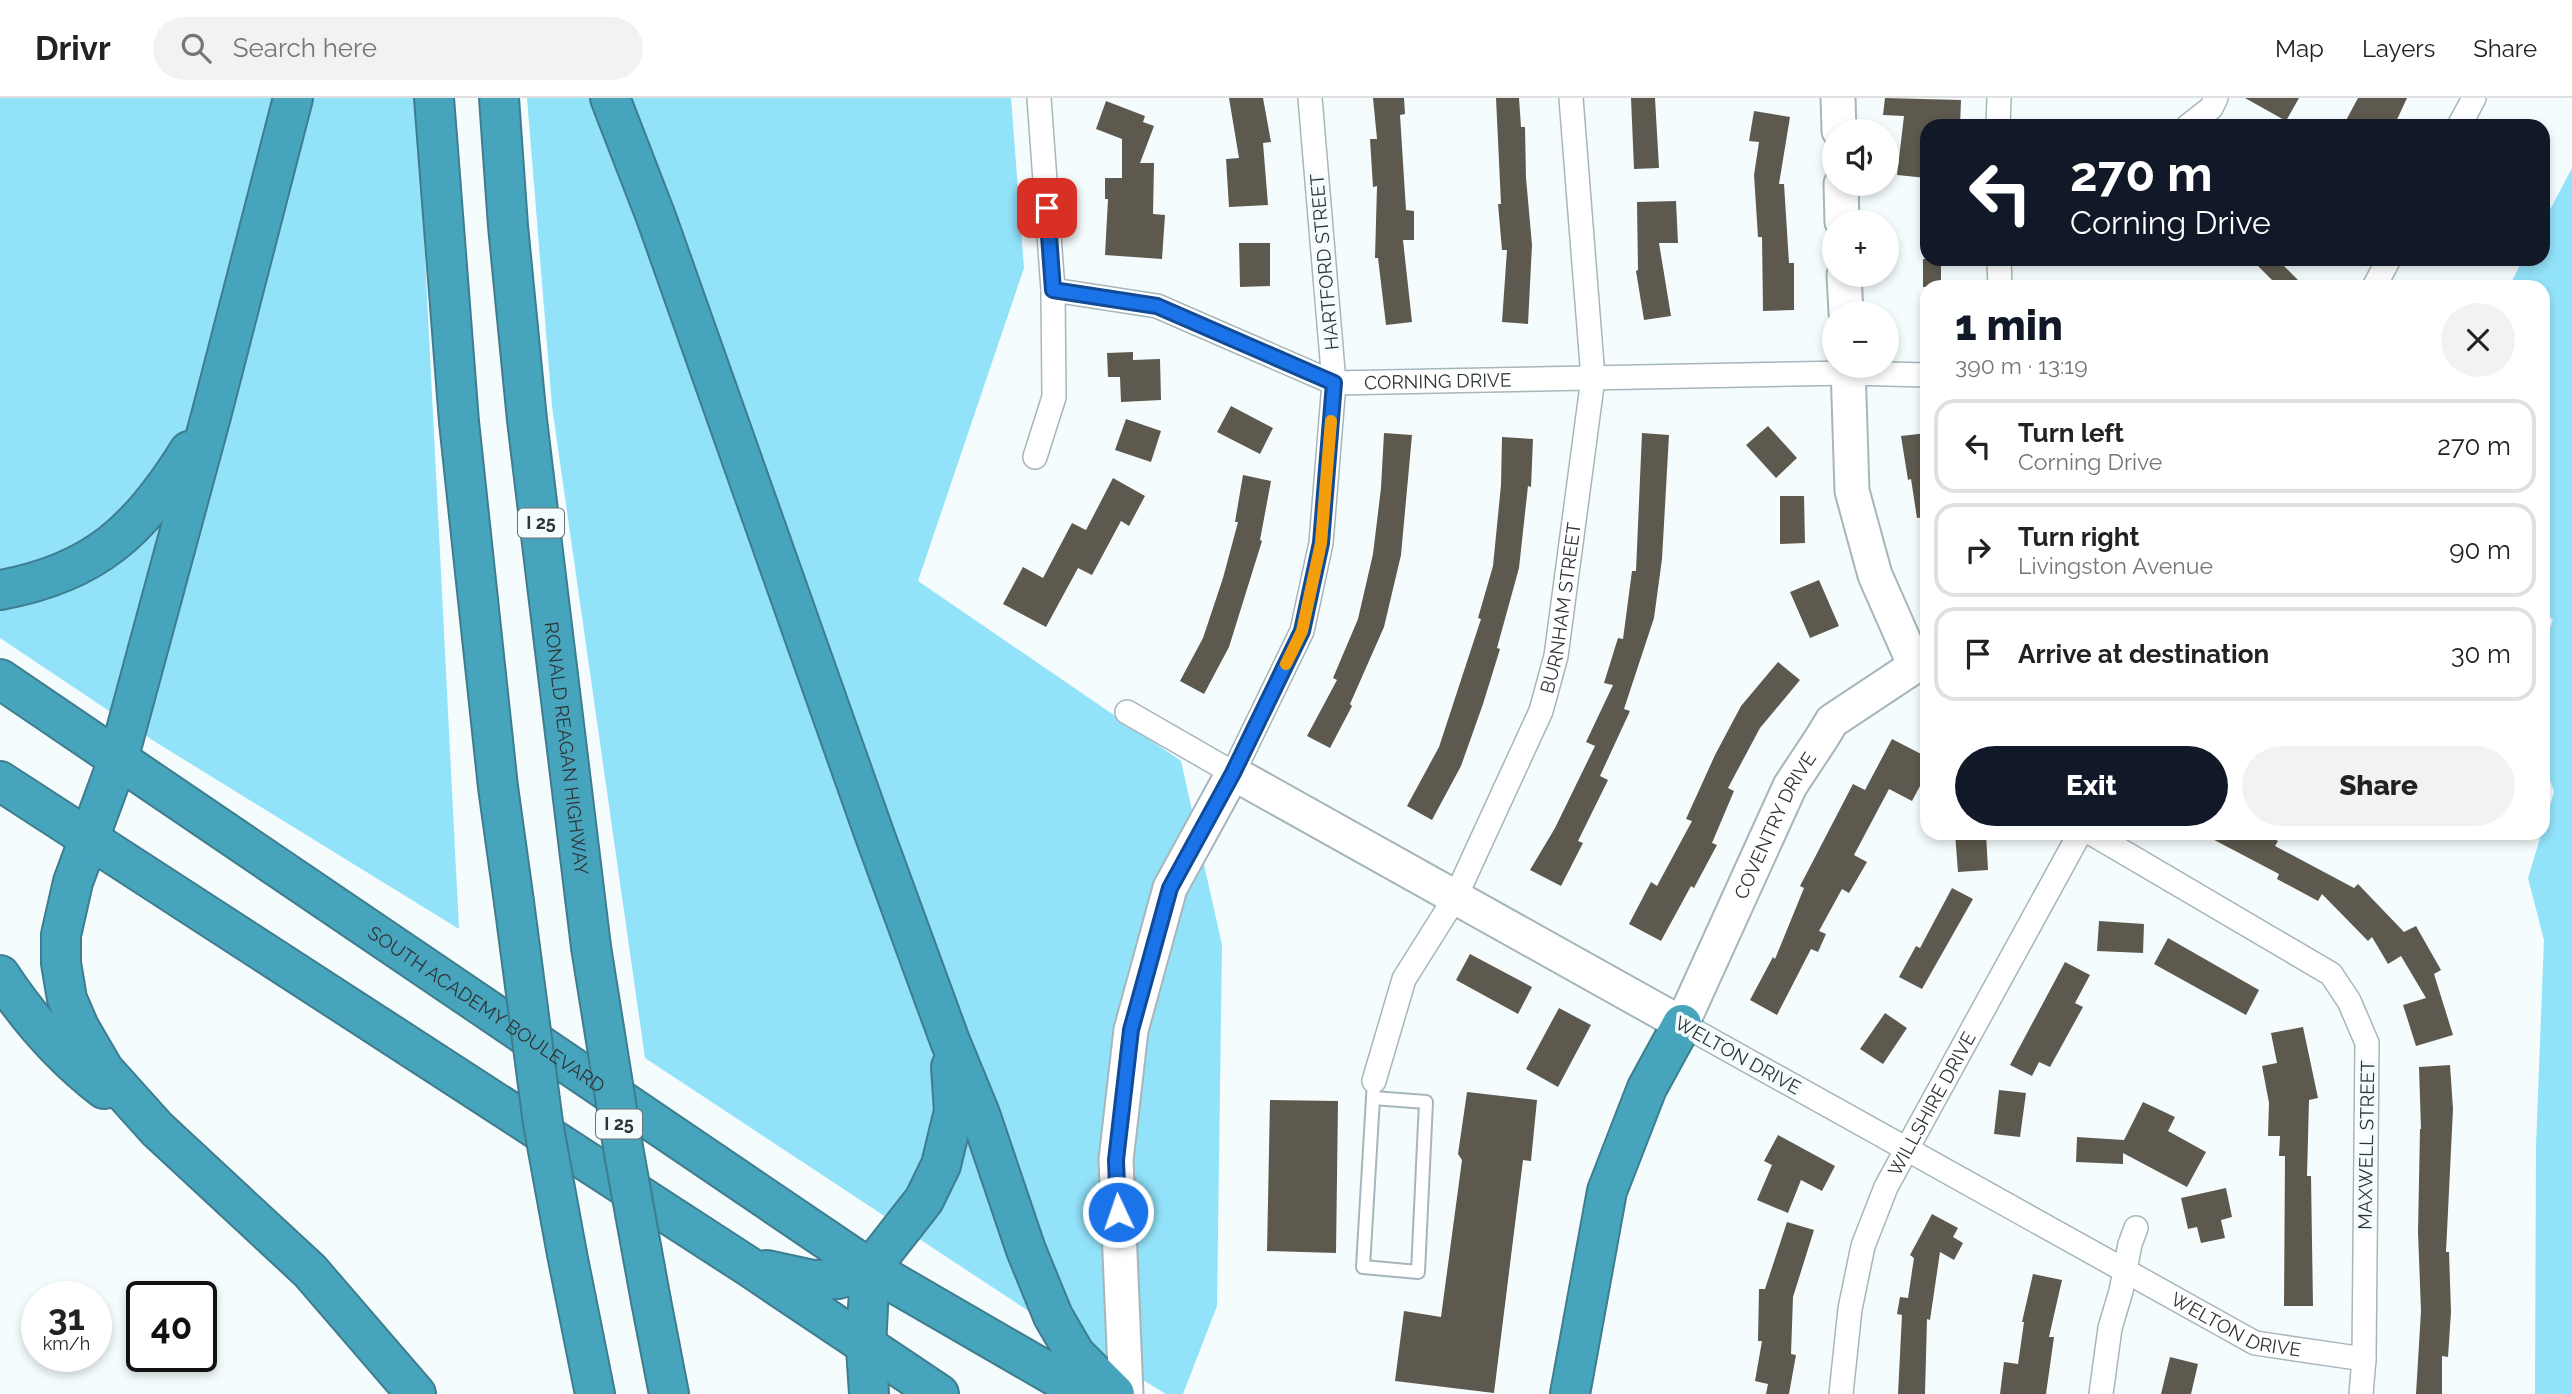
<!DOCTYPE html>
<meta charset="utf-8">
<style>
:root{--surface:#fff;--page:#f2f2f2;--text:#222;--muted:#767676;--line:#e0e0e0;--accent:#111827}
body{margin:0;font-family:Raleway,sans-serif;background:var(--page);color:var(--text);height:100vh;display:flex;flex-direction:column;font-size:26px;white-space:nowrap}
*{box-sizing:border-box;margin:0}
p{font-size:23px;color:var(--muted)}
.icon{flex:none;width:38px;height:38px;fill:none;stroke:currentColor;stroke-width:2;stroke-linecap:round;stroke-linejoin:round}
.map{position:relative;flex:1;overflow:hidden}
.panel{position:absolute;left:1920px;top:182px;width:630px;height:560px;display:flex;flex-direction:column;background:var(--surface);border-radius:21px;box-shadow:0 4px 10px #0003}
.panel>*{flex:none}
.banner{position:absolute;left:1920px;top:21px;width:630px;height:147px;border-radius:21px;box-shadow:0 4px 10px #0003;background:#111827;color:#fff;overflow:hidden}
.buttons{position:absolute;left:1822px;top:21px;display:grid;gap:14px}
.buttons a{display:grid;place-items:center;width:77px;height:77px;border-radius:50%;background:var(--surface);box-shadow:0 4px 10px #0003;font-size:35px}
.speed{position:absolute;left:21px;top:1183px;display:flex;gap:14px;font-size:35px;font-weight:700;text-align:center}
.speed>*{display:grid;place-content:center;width:91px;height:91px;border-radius:50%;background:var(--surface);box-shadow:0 4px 10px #0003;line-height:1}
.speed small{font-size:18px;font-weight:400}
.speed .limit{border:4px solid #111;border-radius:10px;background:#fff;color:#111}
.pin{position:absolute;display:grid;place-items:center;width:60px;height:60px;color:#fff;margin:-30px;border-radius:14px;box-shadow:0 4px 10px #0006}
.me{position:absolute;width:77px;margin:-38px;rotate:357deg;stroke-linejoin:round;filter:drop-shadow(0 0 5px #0008)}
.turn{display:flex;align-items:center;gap:24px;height:147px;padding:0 35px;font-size:32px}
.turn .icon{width:91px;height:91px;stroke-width:2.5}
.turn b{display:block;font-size:49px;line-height:60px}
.round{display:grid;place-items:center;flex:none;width:74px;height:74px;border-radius:37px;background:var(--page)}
.head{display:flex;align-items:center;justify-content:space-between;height:119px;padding:0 35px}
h1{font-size:42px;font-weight:800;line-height:52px;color:var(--accent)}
.action{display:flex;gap:14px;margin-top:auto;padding:14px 35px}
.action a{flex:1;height:80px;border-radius:42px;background:var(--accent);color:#fff;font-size:28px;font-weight:800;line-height:80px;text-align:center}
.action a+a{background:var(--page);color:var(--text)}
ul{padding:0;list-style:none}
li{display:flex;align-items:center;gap:21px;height:94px;margin:0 14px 10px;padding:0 21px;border:4px solid var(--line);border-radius:21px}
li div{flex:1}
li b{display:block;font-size:26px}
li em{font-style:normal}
header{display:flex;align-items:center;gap:42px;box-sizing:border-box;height:98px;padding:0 35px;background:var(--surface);border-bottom:2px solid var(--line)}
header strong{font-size:33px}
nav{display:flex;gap:38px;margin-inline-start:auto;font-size:24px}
.search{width:490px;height:63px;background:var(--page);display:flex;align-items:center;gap:18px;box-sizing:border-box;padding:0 24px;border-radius:38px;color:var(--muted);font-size:26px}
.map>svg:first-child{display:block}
.green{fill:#92e2f9}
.building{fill:#5e594e}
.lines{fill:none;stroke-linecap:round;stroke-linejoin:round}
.lane-casing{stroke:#a6b6bb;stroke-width:16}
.street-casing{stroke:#a6b6bb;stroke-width:26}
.secondary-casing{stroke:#a6b6bb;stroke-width:37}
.highway-casing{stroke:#3f7d8e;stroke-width:42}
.lane{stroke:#fff;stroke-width:12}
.street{stroke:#fff;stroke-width:23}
.secondary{stroke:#fff;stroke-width:33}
.highway{stroke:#47a4bd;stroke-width:38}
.highway-bridge-casing{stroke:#3f7d8e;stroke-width:42;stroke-linecap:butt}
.highway-bridge{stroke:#47a4bd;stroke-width:38}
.route-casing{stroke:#114b97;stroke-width:18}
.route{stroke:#1a73e8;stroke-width:12}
.slow{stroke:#f59e0b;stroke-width:12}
.labels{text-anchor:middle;stroke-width:7;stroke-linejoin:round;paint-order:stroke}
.shield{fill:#f5fcfe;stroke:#6a7173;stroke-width:2}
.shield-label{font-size:18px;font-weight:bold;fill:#2f3537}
.street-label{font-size:19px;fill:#2f3537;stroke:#f5fcfe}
</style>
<header>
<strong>Drivr</strong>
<div class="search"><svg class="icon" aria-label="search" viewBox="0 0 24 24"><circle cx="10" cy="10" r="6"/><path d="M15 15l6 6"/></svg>Search here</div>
<nav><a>Map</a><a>Layers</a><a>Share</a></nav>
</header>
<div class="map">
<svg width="2572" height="1296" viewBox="0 0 2572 1296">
<rect width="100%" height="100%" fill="#f5fcfe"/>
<!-- green -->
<path class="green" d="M0 0H417L459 831 157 645 0 540Z
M527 0H1011L1024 170 918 483 1181 663 1222 847 1217 1208 1183 1296H1166L1030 1214 645 960 552 308Z
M2572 70V1296H2535L2536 1048 2544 842 2528 780 2554 694 2543 662V552L2553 521 2543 515V189H2509L2523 161H2543V125Z"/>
<!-- building -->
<path class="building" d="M1229 0H1263L1271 44 1263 45 1268 107 1229 109 1226 61 1239 60Z
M1373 0H1404L1405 16 1400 17 1406 112 1414 113V142H1403L1412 224 1386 227 1378 160H1375L1377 88 1373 89 1370 41H1377Z
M1496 0H1519L1521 29H1525L1526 80 1532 147 1528 226 1502 224 1507 152H1502L1498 106H1501Z
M1631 0H1655L1659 70 1634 71Z
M1885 0 1961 2 1960 28H1927V80L1897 77 1904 18 1883 17Z
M2245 0H2299L2286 23Z
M2358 0H2407L2394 28H2343Z
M1106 3 1145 18 1143 24 1154 28 1140 65H1154L1153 116 1165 117 1162 161 1105 157 1108 101H1105V80H1122V41L1096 31Z
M1754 13 1790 19 1779 86H1784L1789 165H1794V212L1763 213 1762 139H1758L1754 77 1759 44 1749 43Z
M1676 103 1678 145H1659L1671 218 1644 222 1636 173 1638 172 1637 104Z
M1239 145H1270V188L1240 189Z
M1923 161H1941V189H1923Z
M2251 161H2277L2305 189H2279Z
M1133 254V262L1160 261 1161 302 1121 304 1120 279H1108L1107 255Z
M1231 308 1273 330 1260 356 1217 334Z
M1126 321 1161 333 1151 364 1115 352Z
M1768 328 1797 360 1776 380 1746 347Z
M1384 335 1412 337 1401 457 1384 529 1350 606 1352 608 1330 650 1307 638 1337 582 1333 580 1358 521 1373 456 1381 390Z
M1642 335 1669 337 1662 461 1654 520 1624 611 1630 613 1600 678 1608 682 1578 743 1583 745 1561 788 1530 772 1555 730 1595 648 1586 644 1613 587 1604 585 1618 540 1623 541 1632 473H1636Z
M1927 335V419L1917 420 1911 381 1908 382 1901 338Z
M1502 339 1533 341 1531 389 1528 388 1519 470 1497 550 1500 551 1483 606 1461 668 1432 722 1407 708 1439 649 1481 521 1478 520 1493 468 1501 387Z
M1243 377 1271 383 1260 442 1262 443 1229 549 1204 596 1180 583 1203 540 1223 480 1238 424H1235Z
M1113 380 1145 398 1129 428 1121 423 1092 477 1078 470 1046 529 1003 506 1023 469 1043 480 1072 425 1086 432Z
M1780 398H1804L1805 445 1780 446Z
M1819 482 1839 528 1810 540 1790 494Z
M1778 564 1800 582 1760 630 1728 690 1734 693 1712 745 1717 747 1694 790 1691 788 1661 843 1629 826 1651 784 1657 788 1692 723 1686 721 1715 657 1741 608Z
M1892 641 1927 659V675L1912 703 1889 691 1854 757 1867 764 1849 795 1842 791 1819 833 1826 836 1818 854 1811 851 1777 917 1750 902 1773 859 1775 861 1804 790 1800 788 1853 686 1865 692Z
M1955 735H1986L1988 772 1958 774Z
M2201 735H2263L2278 743 2275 748 2354 790 2358 786 2404 834 2416 828 2441 872 2434 876 2453 937 2416 948 2403 907 2426 900 2401 858 2388 866 2372 839 2368 843 2322 796 2318 803 2277 781 2279 776Z
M1952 790 1973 801 1922 891 1899 879 1916 848 1920 850Z
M2099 823 2144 826 2143 855 2097 853Z
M2168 840 2259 892 2246 917 2154 866Z
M1470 856 1532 889 1518 916 1456 882Z
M2065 864 2090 877 2075 905 2083 909 2050 969 2039 964 2032 978 2010 967Z
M1559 910 1591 927 1558 989 1526 971Z
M1885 915 1907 930 1883 966 1860 951Z
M2303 929 2318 1000 2309 1002 2307 1078H2311L2313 1208H2284L2285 1058H2279L2280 1038H2268L2269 1005 2262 968 2277 965 2271 935Z
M2450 967 2453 1011 2446 1154H2449L2451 1214 2448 1259 2442 1258V1296H2416L2421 1213 2418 1134 2420 1031H2421L2419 969Z
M1999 992 2026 995 2020 1039 1994 1036Z
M1467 994 1537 1002 1531 1063 1523 1062 1494 1295 1395 1283 1404 1213 1441 1219 1462 1062 1458 1056Z
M1270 1002 1338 1003 1336 1155 1267 1153Z
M2143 1004 2175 1019 2168 1033 2206 1054 2187 1089 2123 1055V1066L2076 1064 2077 1039 2124 1042Z
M1778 1037 1835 1068 1822 1093 1801 1082 1788 1115 1757 1102 1772 1067 1764 1063Z
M2226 1090 2232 1119 2221 1122 2225 1140 2201 1145 2197 1129 2188 1131 2181 1100Z
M1932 1116 1958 1130 1953 1139 1963 1145 1954 1162 1940 1154 1930 1222 1927 1221 1925 1296H1898L1902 1217 1897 1216 1900 1199 1908 1200 1914 1160 1910 1157Z
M1787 1124 1814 1132 1793 1199 1791 1256 1796 1257 1789 1296H1766L1768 1286 1755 1283 1762 1243H1758L1759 1191H1765Z
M2033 1176 2062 1182 2049 1239H2054L2046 1296H2000L2004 1264 2018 1266 2024 1224H2022Z
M2170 1259 2198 1266 2191 1296H2161Z"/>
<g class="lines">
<!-- lane casing -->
<g class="lane-casing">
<path id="lane" d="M1373 1000 1426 1004 1418 1174 1363 1169 1373 1000 1374 983"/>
</g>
<!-- street casing -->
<g class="street-casing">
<g id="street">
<path d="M1039 0 1053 192"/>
<path d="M1998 28 1999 0"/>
<path d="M2188 28 2211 10 2216 0"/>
<path d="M2459 28 2474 0"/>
<path d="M1999 161 2000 189"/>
<path d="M2374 189 2389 161"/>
<path id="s1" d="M1035 359 1054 299 1053 192 1157 208 1334 285 1848 275 1927 277"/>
<path d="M1127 614 1233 675 1302 533 1321 445 1334 285 1310 0"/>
<path d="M2091 735 2331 876 2349 903 2367 945 2364 1261 2361 1296"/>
<path id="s2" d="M1682 926 2255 1245 2364 1261"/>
<path id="s3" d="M1374 983 1404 881 1455 800 1541 613 1556 558 1593 280 1571 0"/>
<path id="s4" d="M1841 1296 1850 1211 1863 1148 1886 1089 2080 735"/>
<path d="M2101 1296 2110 1230 2121 1193 2130 1146 2136 1130"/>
</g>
</g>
<!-- secondary casing -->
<g class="secondary-casing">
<g id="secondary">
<path d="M1838 0 1839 33"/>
<path d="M1841 86 1842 124"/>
<path d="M1844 177 1846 215"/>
<path id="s5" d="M1126 1296 1116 1062 1131 932 1170 790 1233 675 1682 926 1790 688 1821 641 1832 623 1915 568 1875 477 1852 393 1848 268"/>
</g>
</g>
<!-- highway casing -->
<g class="highway-casing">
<g id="highway">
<path d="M293 0 211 318 118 662 73 784 61 837V865L67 901 79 929 104 972 157 1031 310 1173 416 1296"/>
<path d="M434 0 459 324 498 689 514 804"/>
<path id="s6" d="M499 0 508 128 527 322 591 849"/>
<path d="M610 0 656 119 875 738 950 943 980 1016 1026 1152 1053 1218 1075 1256 1115 1296"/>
<path d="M0 492C95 475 140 432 189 353"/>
<path id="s7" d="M0 581 870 1171 1086 1296"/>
<path d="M0 683 748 1168 939 1296"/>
<path d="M0 877C29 921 61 958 104 991"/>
<path d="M567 1156 595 1296"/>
<path d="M767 1172 813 1182 838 1181 870 1171 924 1102 941 1067 954 1013 951 969"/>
<path d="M651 1203 669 1296"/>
<path d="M869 1296 866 1249 870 1171"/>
<path d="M1570 1296 1607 1093 1647 990 1682 926"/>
</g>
</g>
<!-- lane -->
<use href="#lane" class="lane"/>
<!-- street -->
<use href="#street" class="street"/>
<!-- secondary -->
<use href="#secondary" class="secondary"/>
<!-- highway -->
<use href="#highway" class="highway"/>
<!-- highway-bridge casing -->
<g class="highway-bridge-casing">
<path id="highway-bridge" d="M514 804 543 1025 567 1156
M591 849 624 1055 651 1203"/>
</g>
<!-- highway-bridge -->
<use href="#highway-bridge" class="highway-bridge"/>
</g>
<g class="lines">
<!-- route casing -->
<g class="route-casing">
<path id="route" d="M1047 110 1053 192 1157 208 1334 285 1321 445 1302 533 1233 675 1170 790 1131 932 1116 1062 1118 1114"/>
</g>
<!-- route -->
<use href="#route" class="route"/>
<!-- slow -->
<path class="slow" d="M1286 566 1302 533 1321 445 1331 323"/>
</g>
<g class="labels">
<!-- shield labels -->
<g class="shield">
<rect x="518" y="410.5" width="46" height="29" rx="5"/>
<rect x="596" y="1011.5" width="46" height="29" rx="5"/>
</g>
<g class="shield-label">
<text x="541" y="431">I 25</text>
<text x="619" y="1032">I 25</text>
</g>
<!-- street labels -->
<g class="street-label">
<text transform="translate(1324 164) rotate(-95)" y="7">HARTFORD STREET</text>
<text dy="7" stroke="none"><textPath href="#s1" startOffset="572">CORNING DRIVE</textPath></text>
<text dy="7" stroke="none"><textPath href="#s3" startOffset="513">BURNHAM STREET</textPath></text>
<text dy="7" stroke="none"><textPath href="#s6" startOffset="654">RONALD REAGAN HIGHWAY</textPath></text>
<text dy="7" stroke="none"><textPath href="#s5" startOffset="1377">COVENTRY DRIVE</textPath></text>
<text dy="7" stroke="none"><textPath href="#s7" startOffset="588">SOUTH ACADEMY BOULEVARD</textPath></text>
<text transform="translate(1738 957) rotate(29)" y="7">WELTON DRIVE</text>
<text dy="7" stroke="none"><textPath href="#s4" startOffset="308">WILLSHIRE DRIVE</textPath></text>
<text transform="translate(2366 1047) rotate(-89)" y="7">MAXWELL STREET</text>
<text dy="7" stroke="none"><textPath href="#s2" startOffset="632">WELTON DRIVE</textPath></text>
</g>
</g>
</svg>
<div class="buttons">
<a><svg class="icon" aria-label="sound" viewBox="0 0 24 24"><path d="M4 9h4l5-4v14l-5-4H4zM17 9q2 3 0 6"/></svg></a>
<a>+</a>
<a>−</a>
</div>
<div class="speed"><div>31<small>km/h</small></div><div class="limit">40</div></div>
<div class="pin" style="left:1047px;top:110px;background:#d93025"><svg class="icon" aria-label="arrive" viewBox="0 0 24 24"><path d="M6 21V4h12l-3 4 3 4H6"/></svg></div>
<svg class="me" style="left:1118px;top:1114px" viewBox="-20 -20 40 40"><circle r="17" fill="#1a73e8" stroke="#fff" stroke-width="3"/><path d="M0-11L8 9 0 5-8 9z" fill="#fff"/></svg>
<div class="banner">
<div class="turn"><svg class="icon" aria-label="left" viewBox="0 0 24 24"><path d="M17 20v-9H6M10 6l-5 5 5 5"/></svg><div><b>270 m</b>Corning Drive</div></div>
</div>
<section class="panel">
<div class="head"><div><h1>1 min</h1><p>390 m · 13:19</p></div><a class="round"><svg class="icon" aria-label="close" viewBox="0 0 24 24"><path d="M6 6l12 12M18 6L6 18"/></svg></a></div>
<ul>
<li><svg class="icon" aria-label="left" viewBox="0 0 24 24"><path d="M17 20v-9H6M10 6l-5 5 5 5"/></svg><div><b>Turn left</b><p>Corning Drive</p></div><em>270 m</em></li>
<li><svg class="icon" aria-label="right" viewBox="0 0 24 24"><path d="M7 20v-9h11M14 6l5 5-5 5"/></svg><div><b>Turn right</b><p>Livingston Avenue</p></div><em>90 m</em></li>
<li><svg class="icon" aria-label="arrive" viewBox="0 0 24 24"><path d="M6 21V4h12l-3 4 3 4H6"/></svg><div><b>Arrive at destination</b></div><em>30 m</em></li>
</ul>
<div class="action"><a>Exit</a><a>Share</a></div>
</section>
</div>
